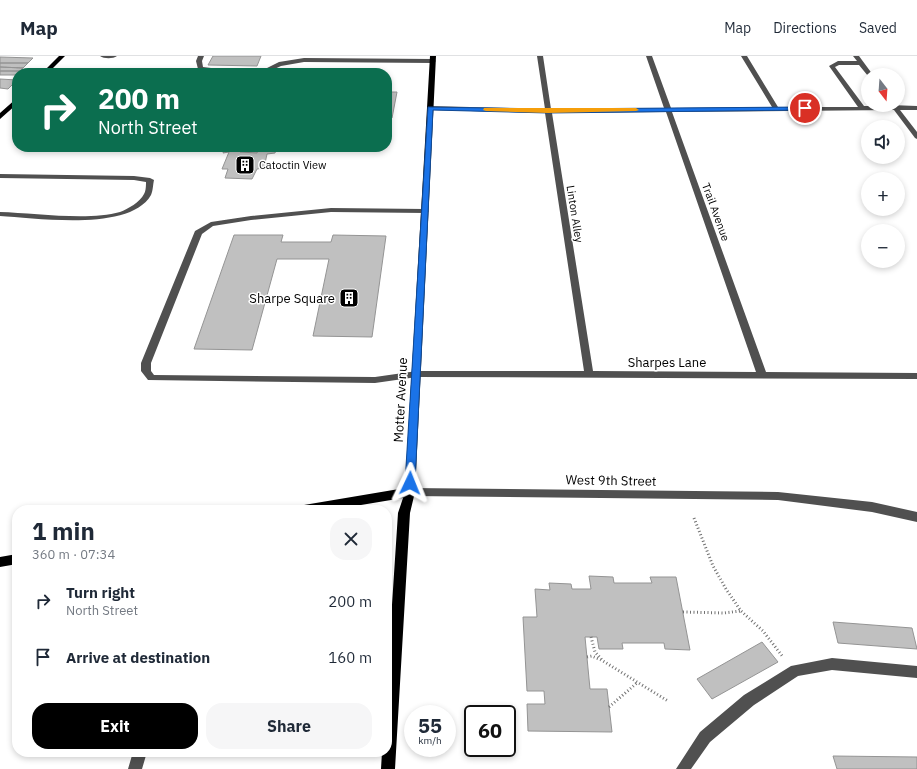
<!DOCTYPE html>
<meta charset="utf-8">
<style>
:root{--surface:#fff;--page:#f6f6f7;--text:#1f2937;--muted:#747a83;--line:#e0e1e3;--accent:#000}
body{margin:0;font-family:"IBM Plex Sans",sans-serif;background:var(--page);color:var(--text);height:100vh;display:flex;flex-direction:column;font-size:15px;white-space:nowrap}
*{box-sizing:border-box;margin:0}
p{font-size:13px;color:var(--muted)}
.icon{flex:none;width:22px;height:22px;fill:none;stroke:currentColor;stroke-width:2;stroke-linecap:round;stroke-linejoin:round}
.map{position:relative;flex:1;overflow:hidden}
.sheet{position:absolute;left:12px;top:449px;width:380px;height:252px;display:flex;flex-direction:column;background:var(--surface);border-radius:16px;box-shadow:0 2px 6px #0003}
.sheet>*{flex:none}
.guide{position:absolute;left:12px;top:12px;width:380px;height:84px;border-radius:16px;box-shadow:0 2px 6px #0003;background:#0b6e4f;color:#fff;overflow:hidden}
.needle{width:26px;rotate:163deg}
.controls{position:absolute;left:861px;top:12px;display:grid;gap:8px}
.controls a{display:grid;place-items:center;width:44px;height:44px;border-radius:50%;background:var(--surface);box-shadow:0 2px 6px #0003;font-size:20px}
.speed{position:absolute;left:404px;top:649px;display:flex;gap:8px;font-size:20px;font-weight:700;text-align:center}
.speed>*{display:grid;place-content:center;width:52px;height:52px;border-radius:50%;background:var(--surface);box-shadow:0 2px 6px #0003;line-height:1}
.speed small{font-size:10px;font-weight:400}
.speed .limit{border:2px solid #111;border-radius:6px;background:#fff;color:#111}
.pin{position:absolute;display:grid;place-items:center;width:34px;height:34px;color:#fff;margin:-17px;border:2px solid #fff;border-radius:50%;box-shadow:0 1px 4px #0007}
.me{position:absolute;width:44px;margin:-22px;rotate:2deg;stroke-linejoin:round;filter:drop-shadow(0 0 3px #0008)}
.turn{display:flex;align-items:center;gap:14px;height:84px;padding:0 20px;font-size:18px}
.turn .icon{width:52px;height:52px;stroke-width:2.5}
.turn b{display:block;font-size:28px;line-height:34px}
.round{display:grid;place-items:center;flex:none;width:42px;height:42px;border-radius:16px;background:var(--page)}
.summary{display:flex;align-items:center;justify-content:space-between;height:68px;padding:0 20px}
h1{font-size:24px;font-weight:800;line-height:30px}
.action{display:flex;gap:8px;margin-top:auto;padding:8px 20px}
.action a{flex:1;height:46px;border-radius:16px;background:var(--accent);color:#fff;font-size:16px;font-weight:800;line-height:46px;text-align:center}
.action a+a{background:var(--page);color:var(--text)}
ul{padding:0;list-style:none}
li{display:flex;align-items:center;gap:12px;height:56px;padding:0 20px}
li div{flex:1}
li b{display:block;font-size:15px}
li em{font-style:normal}
header{display:flex;align-items:center;gap:24px;box-sizing:border-box;height:56px;padding:0 20px;background:var(--surface);border-bottom:1px solid var(--line)}
header strong{font-size:19px}
nav{display:flex;gap:22px;margin-inline-start:auto;font-size:14px}
.map>svg:first-child{display:block}
.building{fill:#c0c0c0;stroke:#949494}
.lines{fill:none;stroke-linecap:round;stroke-linejoin:round}
.path{stroke:#727272;stroke-width:3;stroke-dasharray:1 2.5;stroke-linecap:butt}
.minor{fill:#505050;fill-rule:evenodd}
.major{fill:#000;fill-rule:evenodd}
.route{fill:#1a73e8;stroke:#114b97}
.slow{fill:#f59e0b}
.labels{text-anchor:middle;stroke-width:3;stroke-linejoin:round;paint-order:stroke}
.far-poi-label{font-size:11px;fill:#000;stroke:#fff;text-anchor:start}
.far-street-label{font-size:11px;fill:#000;stroke:#fff}
.poi-label{font-size:13px;fill:#000;stroke:#fff;text-anchor:end}
.street-label{font-size:13px;fill:#000;stroke:#fff}
</style>
<header>
<strong>Map</strong>
<nav><a>Map</a><a>Directions</a><a>Saved</a></nav>
</header>
<div class="map">
<svg width="917" height="713" viewBox="0 0 917 713">
<rect width="100%" height="100%" fill="#fff"/>
<!-- building -->
<path class="building" d="M213 0H261L257 10 208 9Z
M0 1 33 2 28 7H0Z
M0 7H28L23 12 0 11Z
M0 11 23 12 20 15H0Z
M0 15H20L17 17 16 19H0Z
M0 23 17 24 8 33 0 32Z
M387 36H397L392 62H387Z
M225 91H277L275 97 267 98 264 112 257 113 252 123 225 122 228 113H222L229 96 223 97Z
M242 91H259L257 97 240 96Z
M234 179H283L281 186H331L333 179 386 180 372 281 313 280 329 203H277L252 294 194 293Z
M589 520 613 521 614 527H652L650 521H676L690 594 665 593 664 587H622L623 593H599L597 581H585L590 633H607L612 676 528 675 527 648H545L544 635H527L523 561H537L535 533 550 534 549 527 571 528 572 533H591Z
M833 566 912 572 917 593 838 587Z
M762 586 778 606 712 643 697 623Z
M833 700 917 701V713H837Z"/>
<g class="lines">
<!-- path -->
<path class="path" d="M694 462 713 510 726 533 741 555 763 575 783 601
M683 556 724 557 740 555
M591 581 595 596 603 605 668 645
M587 601 592 600 601 604
M609 651 638 626"/>
<!-- minor -->
<path class="minor" d="M100 0H117C113 3 104 3 100 0Z
M198 0H204L202 5 203 11 219 13H259L267 12 279 6 304 2 433 3 436 5 433 7 304 6 281 10 270 15 259 17H219L198 13 196 5Z
M537 0H543L551 53 664 52 646 0H652L671 52 772 51 741 0H747L778 51H858L829 10 838 5H857L853 0H859L873 19H868V20L859 9H839L835 11 864 50H891L890 49 917 50V54H900L917 76V83L915 82 894 54 672 56 766 316 917 317V323L417 321 375 327 148 324 141 315V307L195 175 211 166 251 160 331 152 425 153 429 155 425 157 331 156 251 164 213 170 202 178 151 307V315L154 319 375 321 417 315H584L545 57 430 54 427 52 430 50 545 53ZM666 56 756 316 593 315 552 57Z
M0 118 134 120 150 122 154 124C153 128 153 135 151 139 130 176 37 162 0 160V156C33 157 89 165 120 156 128 153 140 146 144 138 146 135 146 129 146 126L134 124 0 122Z
M410 432 778 436 872 446 917 456V466L872 456 778 444 410 440 406 439 405 436 406 433Z
M832 602 917 610V622L832 614 798 620 754 649 710 686 691 713H676L700 676 744 639 791 610Z
M133 696H147L142 713H128Z"/>
<!-- major -->
<path class="major" d="M59 0H65L48 17H42Z
M430 0H436L415 436 410 457 395 713H381L382 696H387V625L398 457 403 442 331 454H298L300 451 304 449 405 432Z
M17 42V48L0 63V57Z
M17 498V508L0 511V501Z"/>
</g>
<!-- route -->
<path class="route" d="M428 51 548 53 805 51 808 52 805 54 548 57 433 54 415 427 414 429H407L405 427Z"/>
<!-- slow -->
<path class="slow" d="M484 52H636L639 54 636 55 548 57 486 55 483 54Z"/>
<!-- icons -->
<defs>
<g id="building-square" transform="scale(1)"><rect x="-9" y="-9" width="18" height="18" rx="4" fill="#000" stroke="#fff"/><path d="M-4-6H4V6H1V3H-1V6H-4ZM-2.5-4.3h1.7v1.8h-1.7ZM.8-4.3h1.7v1.8H.8ZM-2.5-1h1.7V.8h-1.7ZM.8-1h1.7V.8H.8Z" fill="#fff"/></g>
</defs>
<g fill-rule="evenodd">
<use href="#building-square" x="245" y="109"/>
<use href="#building-square" x="349" y="242"/>
</g>
<g class="labels">
<!-- far-poi labels -->
<g class="far-poi-label">
<text x="259" y="113">Catoctin View</text>
</g>
<!-- far-street labels -->
<g class="far-street-label">
<text transform="translate(716 156) rotate(70)" y="4">Trail Avenue</text>
<text transform="translate(575 158) rotate(81)" y="4">Linton Alley</text>
</g>
<!-- poi labels -->
<g class="poi-label">
<text x="335" y="247">Sharpe Square</text>
</g>
<!-- street labels -->
<g class="street-label">
<text x="667" y="311">Sharpes Lane</text>
<text transform="translate(400 344) rotate(-87)" y="5">Motter Avenue</text>
<text transform="translate(611 424) rotate(1)" y="5">West 9th Street</text>
</g>
</g>
</svg>
<div class="controls">
<a><svg class="needle" viewBox="-14 -14 28 28"><path d="M0-13l5 13h-10z" fill="#e53935"/><path d="M0 13l5-13h-10z" fill="#747a83"/></svg></a>
<a><svg class="icon" aria-label="sound" viewBox="0 0 24 24"><path d="M4 9h4l5-4v14l-5-4H4zM17 9q2 3 0 6"/></svg></a>
<a>+</a>
<a>−</a>
</div>
<div class="speed"><div>55<small>km/h</small></div><div class="limit">60</div></div>
<div class="pin" style="left:805px;top:52px;background:#d93025"><svg class="icon" aria-label="arrive" viewBox="0 0 24 24"><path d="M6 21V4h12l-3 4 3 4H6"/></svg></div>
<svg class="me" style="left:410px;top:427px" viewBox="-20 -20 40 40"><path d="M0-17L14 15 0 8-14 15z" fill="#1a73e8" stroke="#fff" stroke-width="4"/></svg>
<div class="guide">
<div class="turn"><svg class="icon" aria-label="right" viewBox="0 0 24 24"><path d="M7 20v-9h11M14 6l5 5-5 5"/></svg><div><b>200 m</b>North Street</div></div>
</div>
<section class="sheet">
<div class="summary"><div><h1>1 min</h1><p>360 m · 07:34</p></div><a class="round"><svg class="icon" aria-label="close" viewBox="0 0 24 24"><path d="M6 6l12 12M18 6L6 18"/></svg></a></div>
<ul>
<li><svg class="icon" aria-label="right" viewBox="0 0 24 24"><path d="M7 20v-9h11M14 6l5 5-5 5"/></svg><div><b>Turn right</b><p>North Street</p></div><em>200 m</em></li>
<li><svg class="icon" aria-label="arrive" viewBox="0 0 24 24"><path d="M6 21V4h12l-3 4 3 4H6"/></svg><div><b>Arrive at destination</b></div><em>160 m</em></li>
</ul>
<div class="action"><a>Exit</a><a>Share</a></div>
</section>
</div>
